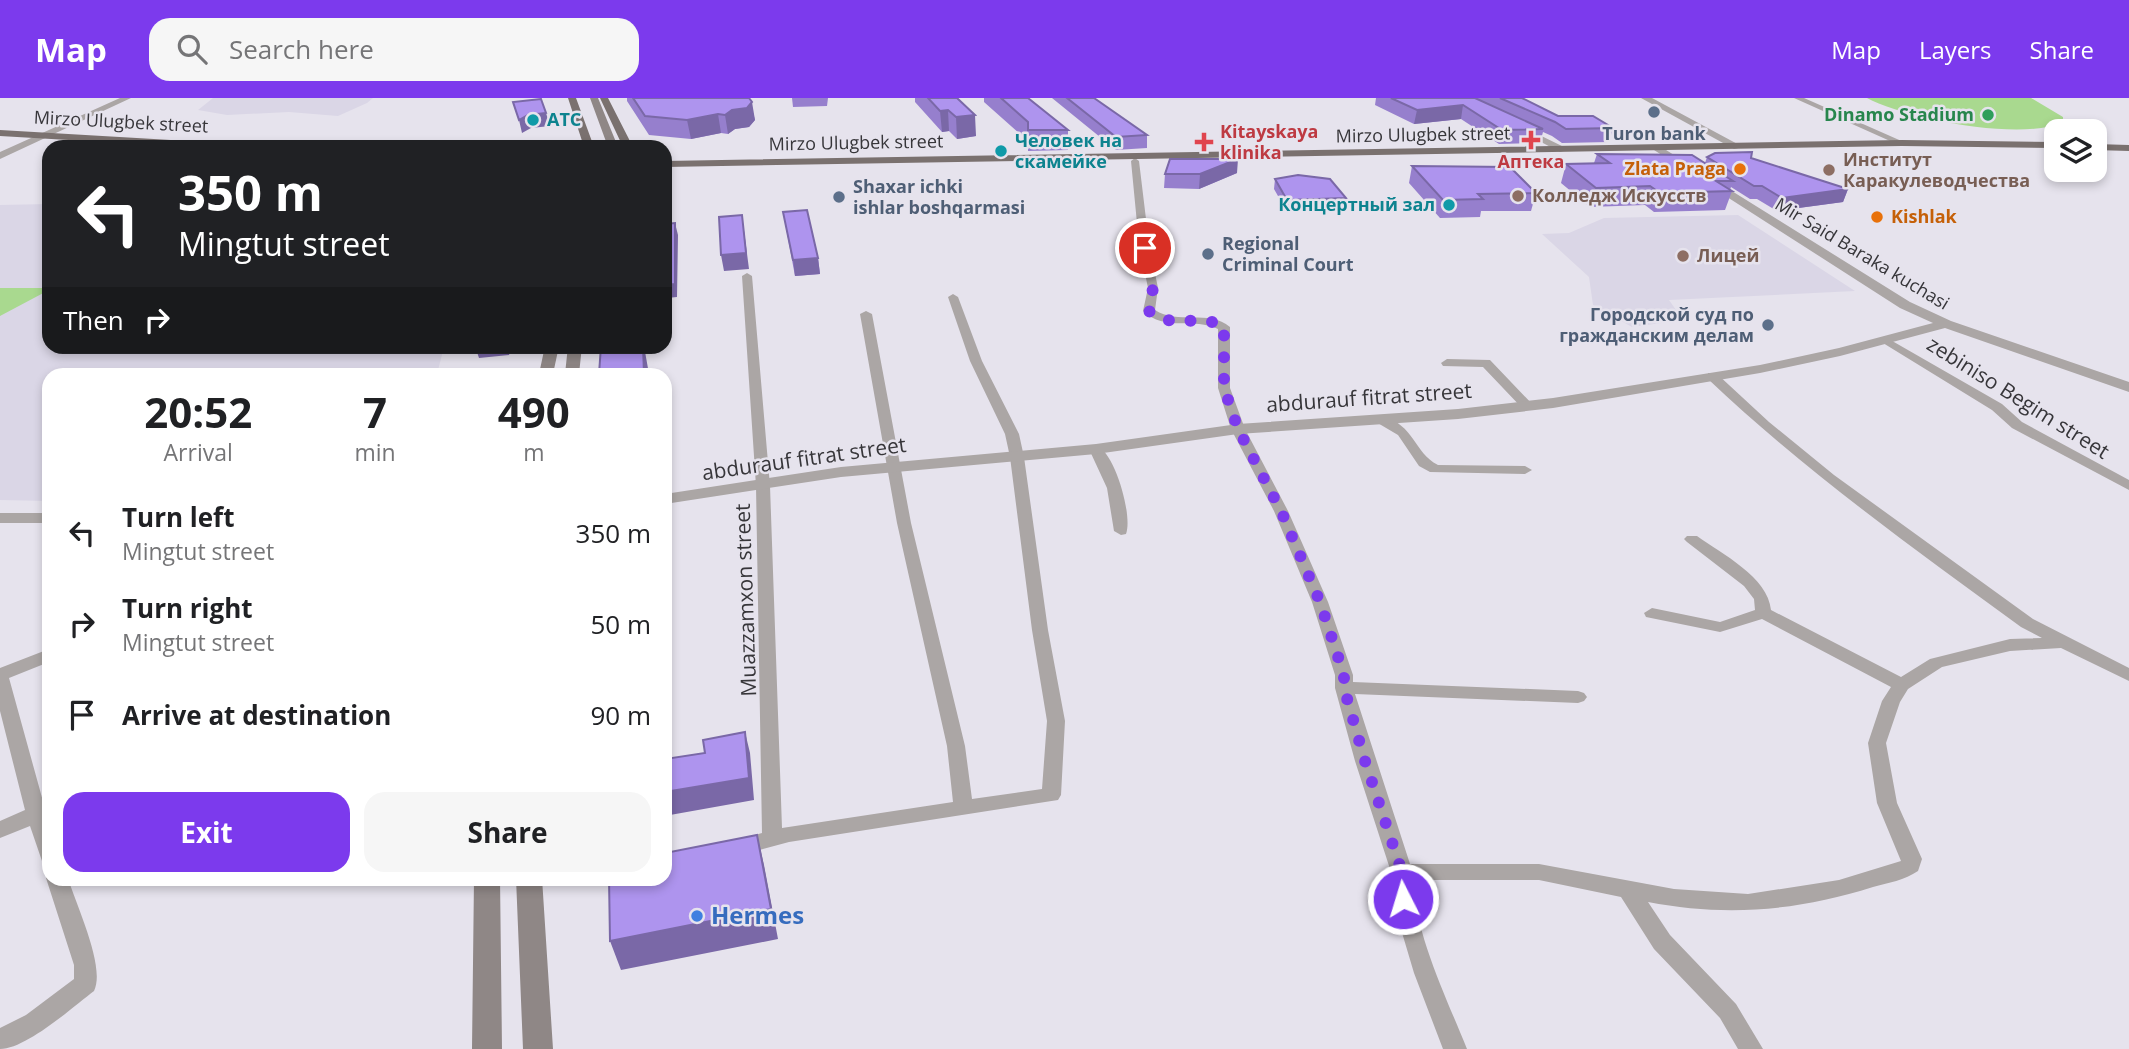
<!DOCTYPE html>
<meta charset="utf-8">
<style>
:root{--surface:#fff;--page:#f6f6f6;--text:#202124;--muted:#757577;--accent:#7c3aed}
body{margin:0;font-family:"Open Sans",sans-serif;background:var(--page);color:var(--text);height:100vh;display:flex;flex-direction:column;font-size:26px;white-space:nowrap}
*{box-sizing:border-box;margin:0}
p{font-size:23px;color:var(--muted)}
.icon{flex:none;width:38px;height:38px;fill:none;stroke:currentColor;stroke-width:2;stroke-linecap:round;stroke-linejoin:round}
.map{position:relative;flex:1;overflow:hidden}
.drawer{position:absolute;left:42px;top:270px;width:630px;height:518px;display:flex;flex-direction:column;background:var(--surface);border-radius:21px;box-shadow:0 4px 10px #0003}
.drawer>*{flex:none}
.guide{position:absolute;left:42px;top:42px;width:630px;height:214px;border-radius:21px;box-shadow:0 4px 10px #0003;background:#202124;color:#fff;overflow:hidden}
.fabs{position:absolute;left:2044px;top:21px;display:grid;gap:14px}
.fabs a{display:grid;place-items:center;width:63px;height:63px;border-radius:14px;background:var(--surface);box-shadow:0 4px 10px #0003;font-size:35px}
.pin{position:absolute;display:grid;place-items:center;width:60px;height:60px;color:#fff;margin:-30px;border:4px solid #fff;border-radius:50%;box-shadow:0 2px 7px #0007}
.me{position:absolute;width:77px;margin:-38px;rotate:355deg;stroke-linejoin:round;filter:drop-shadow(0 0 5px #0008)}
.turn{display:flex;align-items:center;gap:24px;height:147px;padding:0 21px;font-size:32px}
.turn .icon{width:91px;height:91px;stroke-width:2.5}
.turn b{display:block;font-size:49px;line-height:60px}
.then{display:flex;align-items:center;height:66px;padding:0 21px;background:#0003;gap:14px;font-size:26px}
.eta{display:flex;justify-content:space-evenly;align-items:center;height:119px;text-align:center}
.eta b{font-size:42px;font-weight:700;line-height:49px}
.cta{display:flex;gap:14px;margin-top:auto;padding:14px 21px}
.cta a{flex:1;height:80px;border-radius:21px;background:var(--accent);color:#fff;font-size:28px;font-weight:700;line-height:80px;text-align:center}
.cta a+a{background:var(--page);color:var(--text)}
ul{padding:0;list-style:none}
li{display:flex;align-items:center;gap:21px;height:91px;padding:0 21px}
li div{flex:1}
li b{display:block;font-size:26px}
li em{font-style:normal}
header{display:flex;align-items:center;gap:42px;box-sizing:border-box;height:98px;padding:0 35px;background:var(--accent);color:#fff}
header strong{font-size:33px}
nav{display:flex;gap:38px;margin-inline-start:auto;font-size:24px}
.search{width:490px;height:63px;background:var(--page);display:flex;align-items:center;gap:18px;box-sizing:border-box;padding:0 24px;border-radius:21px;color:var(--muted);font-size:26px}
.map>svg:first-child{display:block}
.built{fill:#dad6e6}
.green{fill:#a9d98f}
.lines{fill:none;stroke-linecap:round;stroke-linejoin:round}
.minor{fill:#aba6a5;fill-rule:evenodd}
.tertiary{fill:#aba6a5;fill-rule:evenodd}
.secondary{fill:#8f8786;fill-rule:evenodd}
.primary{fill:#7a716f;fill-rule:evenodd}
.wall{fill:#967fcd}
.shaded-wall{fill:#7a68a7}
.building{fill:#ae94ee;stroke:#7a68a7;stroke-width:2}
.route{stroke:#7c3aed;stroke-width:12;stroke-dasharray:0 21.6}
.service-dot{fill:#5c6f8a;stroke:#e6e3ed;stroke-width:2.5}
.leisure-dot{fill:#2e9e5b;stroke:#e6e3ed;stroke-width:2.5}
.culture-dot{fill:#0f9aa8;stroke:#e6e3ed;stroke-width:2.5}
.health-dot{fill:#e0444e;stroke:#e6e3ed;stroke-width:2.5}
.food-dot{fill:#e8710a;stroke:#e6e3ed;stroke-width:2.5}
.education-dot{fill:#8d6e63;stroke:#e6e3ed;stroke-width:2.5}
.shop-dot{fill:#3f7fe0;stroke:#e6e3ed;stroke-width:2.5}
.labels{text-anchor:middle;stroke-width:5;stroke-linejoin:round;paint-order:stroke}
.far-leisure-label{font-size:18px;font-weight:bold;fill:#27864d;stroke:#e6e3ed;text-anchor:end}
.far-culture-label{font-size:18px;font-weight:bold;fill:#0d838f;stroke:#e6e3ed;text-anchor:start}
.far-street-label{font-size:18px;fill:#37363a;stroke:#e6e3ed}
.far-health-label{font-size:18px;font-weight:bold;fill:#be3a42;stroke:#e6e3ed;text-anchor:start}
.far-service-label{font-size:18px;font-weight:bold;fill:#4e5e75;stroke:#e6e3ed;text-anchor:start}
.far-education-label{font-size:18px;font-weight:bold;fill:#785e54;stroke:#e6e3ed;text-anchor:start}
.far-food-label{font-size:18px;font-weight:bold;fill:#c56008;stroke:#e6e3ed;text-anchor:end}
.street-label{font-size:21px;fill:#37363a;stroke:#e6e3ed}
.near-shop-label{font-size:24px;font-weight:bold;fill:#366cbe;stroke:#e6e3ed;text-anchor:start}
</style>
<header>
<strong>Map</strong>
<div class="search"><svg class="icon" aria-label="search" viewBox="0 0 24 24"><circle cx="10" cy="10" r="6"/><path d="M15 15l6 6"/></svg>Search here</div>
<nav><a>Map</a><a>Layers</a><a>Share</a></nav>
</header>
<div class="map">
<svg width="2129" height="951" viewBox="0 0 2129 951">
<rect width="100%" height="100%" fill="#e6e3ed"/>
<!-- built -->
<path class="built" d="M213 0H373L367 5 338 18 289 14 227 17 198 12Z
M49 106V248L444 249 437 276H49V403L0 402V107Z
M1738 117 1855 193 1669 202 1683 222 1632 229 1593 207 1589 179 1542 136 1569 135 1604 120Z"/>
<!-- green -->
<path class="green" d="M1867 0H2031L2063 19V23C2027 45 1903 20 1867 0Z
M0 190H49V192L0 218Z"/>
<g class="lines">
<!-- minor -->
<path class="minor" d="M1794 0H1804L1906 45 1899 47Z
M1523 29 1566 50 1567 52 1560 54 1520 33Z
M1135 60 1139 63 1149 146 1158 190 1155 212C1177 227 1209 211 1230 229V290L1245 331 1288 413 1328 504 1353 577V584L1578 593 1584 595 1587 599 1584 603 1578 605 1355 596 1410 766H1539L1674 791 1748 796 1839 782 1901 763 1877 705 1868 645 1882 603 1891 589 1762 521 1720 534 1646 519 1644 515 1652 510 1720 524 1755 512 1754 501 1744 488 1687 444 1684 441 1687 438H1697C1722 456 1768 479 1771 512L1901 579 1930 561 2010 541 2042 540 2021 529C1913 450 1805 373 1708 281V275H1716L1769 324 1834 377 2033 521 2129 570V583L2061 550 2010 553 1942 569 1908 591 1900 604 1886 645 1897 705 1922 761 1918 773C1905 782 1888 785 1873 789 1797 813 1726 819 1648 804L1670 837 1736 906 1763 951H1738L1720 920 1654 851 1621 799 1539 782H1413C1415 836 1447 901 1467 951H1443L1414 875 1392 801 1391 774 1355 663 1335 590V577L1312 504 1274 413 1231 331 1218 290V231C1194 219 1165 234 1143 213L1148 190 1139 146 1131 63Z
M747 175 752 178 770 388 782 730 953 704 947 648 897 425 860 216 866 213 872 216 911 425 965 648 972 701 1042 691 1047 623 1032 532 1010 359 1005 336 970 263 948 199 953 196 958 199 982 263 1019 336 1024 359 1048 532 1065 623 1061 697 1058 702 789 744 740 757 733 755 730 749 733 743 762 735 756 388 742 178Z
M1887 240 2002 306 2022 324 2129 382V392L2012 330 1992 312 1883 245V241Z
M1447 261 1490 262 1534 308 1528 312 1523 311 1483 269 1443 268 1441 265Z
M1381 317C1416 328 1413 354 1438 367L1525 368 1532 372 1525 376 1430 374 1419 368 1398 337 1376 324V318Z
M1096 347C1115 354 1133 418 1126 436L1121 437 1114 433 1107 390 1089 351Z
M49 551V564L9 580 49 725V765L42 763 30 728 0 740V723L25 712 0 613V570Z
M49 775V780H68C76 807 106 869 94 893 73 909 26 951 0 951V930L26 917 74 881V867L46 780Z"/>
<!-- tertiary -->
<path class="tertiary" d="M120 0H131L0 61V54Z
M1641 0H1652L1743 49 1734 51Z
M1658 47 1910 204 1951 223 2129 284V294L1945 230 1840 258 1760 275 1553 310 1458 321 1238 336 1096 356 841 379 665 406V396L841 369 1096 346 1238 326 1458 311 1553 300 1760 267 1839 250 1933 225 1900 210 1654 52 1653 50Z
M0 415H49V425H0Z"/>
<!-- secondary -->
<path class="secondary" d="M590 0H598L618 49H608Z
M545 248H559L553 276H539Z
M568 248H582L579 276H565Z
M474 780H500L502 951H472Z
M516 780H542L553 951H523Z"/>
<!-- primary -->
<path class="primary" d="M568 0H576L594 49H584Z
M600 0H608L633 49H623Z
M0 32 239 46 244 49H188L0 38Z
M1902 42 2056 44V50L1902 48 665 69V63Z
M2095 46 2129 47V53L2095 52Z"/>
</g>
<!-- wall -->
<path class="wall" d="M627 0H749L755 22 749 29 735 31 728 36 721 35 691 41 649 37 627 3Z
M792 0H828L827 8 793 9Z
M915 0H957L976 38 957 41 949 33 942 34 915 4Z
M984 0H1028L1068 32V52L1028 53V43L984 4Z
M1052 0H1094L1147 37V50L1116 52Z
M1376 0H1522L1558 18 1613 30 1609 44 1562 45 1552 38 1543 34 1540 45 1499 46 1461 21 1414 26 1375 7Z
M1597 56 1705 65 1707 59 1751 60 1848 91 1843 104 1777 113 1757 101H1750L1731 89 1730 92 1732 93 1725 112 1654 114 1645 107 1590 109 1561 85 1566 66 1594 65Z
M1412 68 1536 95 1531 113H1481L1480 119 1440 120 1409 85Z
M1237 75 1199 91 1164 90 1165 76Z
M1275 81 1346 100 1345 110 1286 112 1274 91Z
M783 114 818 160 820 176 795 178Z
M665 501 668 511 670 542H665Z"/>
<!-- shaded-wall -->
<path class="shaded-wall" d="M752 4 755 22 749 29 735 31 728 36 725 17 732 12Z
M1463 7 1461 21 1414 26 1417 12Z
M948 12 949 33 942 34 940 13Z
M546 15 550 28 531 30 522 35 519 22 528 17Z
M718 16 721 35 691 41 687 22Z
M975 17 976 38 957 41 956 19Z
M1238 61 1237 75 1199 91 1200 76Z
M1848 91 1843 104 1777 113 1782 100Z
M742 117 749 171 724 173 721 157Z
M675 125 678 137 677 199 667 200 665 204V187Z
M818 160 820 176 795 178 793 162Z
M475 248H512L509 257 479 260Z
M637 248H644L649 276H644Z
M665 501 668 511 670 542 665 523Z
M745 634 750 655 754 702 670 717 665 700V694Z
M757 737 764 767 778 841 621 872 610 843Z"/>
<!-- building -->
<path class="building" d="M633 0H749L752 4 747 10 732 12 725 17 718 16 687 22 645 18Z
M928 0H957L975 17 956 19 948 12 940 13Z
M1001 0H1028L1068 32H1028V24Z
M1067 0H1094L1147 37 1116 39Z
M1391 0H1475L1543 31 1502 32 1463 7 1417 12Z
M1500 0H1522L1558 18H1593L1613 30 1566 31 1555 24Z
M541 1 546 15 528 17 519 22 513 4Z
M1752 54 1751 60 1848 91 1782 100 1762 88H1754L1707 59 1715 55Z
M1597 56 1692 57 1733 83H1716L1732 93 1660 95 1650 88 1596 90 1566 66 1610 65Z
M1170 61H1238L1200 76H1165Z
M1412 68 1510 69 1536 95 1478 96 1483 101 1443 102Z
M1298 77 1330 81 1346 100 1287 102 1275 81Z
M807 112 818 160 793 162 783 114Z
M742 117 746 155 721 157 719 119Z
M675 125V186L665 187V126Z
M601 248H643L644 276H599Z
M745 634 749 680 665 694V661L705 655 703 642Z
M757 737 771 811 610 843 609 780H665V755Z"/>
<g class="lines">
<!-- route -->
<path class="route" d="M1145 150 1153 190 1149 213C1171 233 1201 214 1224 229V290L1238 331 1281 413 1320 504 1344 577V590L1365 663 1402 774 1403 801"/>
</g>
<!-- markers -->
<g class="service-dot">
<circle cx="1654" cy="14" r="7"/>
<circle cx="839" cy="99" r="7"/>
<circle cx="1208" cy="156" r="7"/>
<circle cx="1768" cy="227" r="7"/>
</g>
<circle class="leisure-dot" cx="1988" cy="17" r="7"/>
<g class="culture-dot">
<circle cx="533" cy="22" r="7"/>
<circle cx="1001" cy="53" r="7"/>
<circle cx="1449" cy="107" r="7"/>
</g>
<g class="health-dot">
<path d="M1527.5 31.5h7v7h7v7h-7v7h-7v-7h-7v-7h7z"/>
<path d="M1200.5 33.5h7v7h7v7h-7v7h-7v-7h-7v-7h7z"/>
</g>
<g class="food-dot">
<circle cx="1740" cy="71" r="7"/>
<circle cx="1877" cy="119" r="7"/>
</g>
<g class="education-dot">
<circle cx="1829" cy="72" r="7"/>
<circle cx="1518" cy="98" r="7"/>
<circle cx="1683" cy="158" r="7"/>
</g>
<circle class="shop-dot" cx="697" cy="818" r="7"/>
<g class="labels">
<!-- far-leisure labels -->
<g class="far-leisure-label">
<text x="1974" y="23">Dinamo Stadium</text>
</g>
<!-- far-culture labels -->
<g class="far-culture-label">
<text x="547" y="28">ATC</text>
<text x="1015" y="49">Человек на<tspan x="1015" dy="21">скамейке</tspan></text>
<text x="1435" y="113" text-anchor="end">Концертный зал</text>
</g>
<!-- far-street labels -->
<g class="far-street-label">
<text transform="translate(121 24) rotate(3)" y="6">Mirzo Ulugbek street</text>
<text transform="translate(1423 37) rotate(-1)" y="6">Mirzo Ulugbek street</text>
<text transform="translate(856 45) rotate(-1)" y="6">Mirzo Ulugbek street</text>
<text transform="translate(1862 156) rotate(31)" y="6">Mir Said Baraka kuchasi</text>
</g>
<!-- far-health labels -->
<g class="far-health-label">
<text x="1220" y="40">Kitayskaya<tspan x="1220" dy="21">klinika</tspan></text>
<text x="1531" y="70" text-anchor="middle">Аптека</text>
</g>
<!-- far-service labels -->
<g class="far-service-label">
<text x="1654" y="42" text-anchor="middle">Turon bank</text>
<text x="853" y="95">Shaxar ichki<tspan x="853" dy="21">ishlar boshqarmasi</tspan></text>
<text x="1222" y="152">Regional<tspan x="1222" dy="21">Criminal Court</tspan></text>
<text x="1754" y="223" text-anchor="end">Городской суд по<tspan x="1754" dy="21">гражданским делам</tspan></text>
</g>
<!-- far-education labels -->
<g class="far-education-label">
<text x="1843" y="68">Институт<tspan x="1843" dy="21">Каракулеводчества</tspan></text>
<text x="1532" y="104">Колледж Искусств</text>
<text x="1697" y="164">Лицей</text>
</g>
<!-- far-food labels -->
<g class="far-food-label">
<text x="1726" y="77">Zlata Praga</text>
<text x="1891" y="125" text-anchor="start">Kishlak</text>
</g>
<!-- street labels -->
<g class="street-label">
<text transform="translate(1369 300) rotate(-4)" y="7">abdurauf fitrat street</text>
<text transform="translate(2018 300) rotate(32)" y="7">zebiniso Begim street</text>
<text transform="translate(804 361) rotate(-8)" y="7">abdurauf fitrat street</text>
<text transform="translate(746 502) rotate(-92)" y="7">Muazzamxon street</text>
</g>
<!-- near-shop labels -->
<g class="near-shop-label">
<text x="711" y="826">Hermes</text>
</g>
</g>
</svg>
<div class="fabs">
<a><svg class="icon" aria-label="layers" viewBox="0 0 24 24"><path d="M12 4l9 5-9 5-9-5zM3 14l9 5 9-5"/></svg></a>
</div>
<div class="pin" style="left:1145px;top:150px;background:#d93025"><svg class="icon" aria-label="arrive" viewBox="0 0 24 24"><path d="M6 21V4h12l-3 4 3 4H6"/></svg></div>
<svg class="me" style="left:1403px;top:801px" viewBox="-20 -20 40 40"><circle r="17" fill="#7c3aed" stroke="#fff" stroke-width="3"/><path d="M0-11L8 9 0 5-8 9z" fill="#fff"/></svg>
<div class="guide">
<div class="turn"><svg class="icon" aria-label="left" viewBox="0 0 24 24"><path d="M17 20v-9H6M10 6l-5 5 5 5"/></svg><div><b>350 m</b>Mingtut street</div></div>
<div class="then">Then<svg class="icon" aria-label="right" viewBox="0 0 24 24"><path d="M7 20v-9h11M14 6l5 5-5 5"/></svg></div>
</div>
<section class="drawer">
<div class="eta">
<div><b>20:52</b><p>Arrival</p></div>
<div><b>7</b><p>min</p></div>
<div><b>490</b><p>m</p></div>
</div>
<ul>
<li><svg class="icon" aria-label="left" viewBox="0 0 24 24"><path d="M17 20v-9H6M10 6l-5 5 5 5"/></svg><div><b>Turn left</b><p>Mingtut street</p></div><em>350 m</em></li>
<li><svg class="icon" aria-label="right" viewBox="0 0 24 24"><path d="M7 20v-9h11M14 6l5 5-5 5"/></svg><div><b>Turn right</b><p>Mingtut street</p></div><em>50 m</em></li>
<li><svg class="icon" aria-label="arrive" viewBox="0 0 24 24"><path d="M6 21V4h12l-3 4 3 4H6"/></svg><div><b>Arrive at destination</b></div><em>90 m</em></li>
</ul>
<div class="cta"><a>Exit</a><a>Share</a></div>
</section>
</div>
